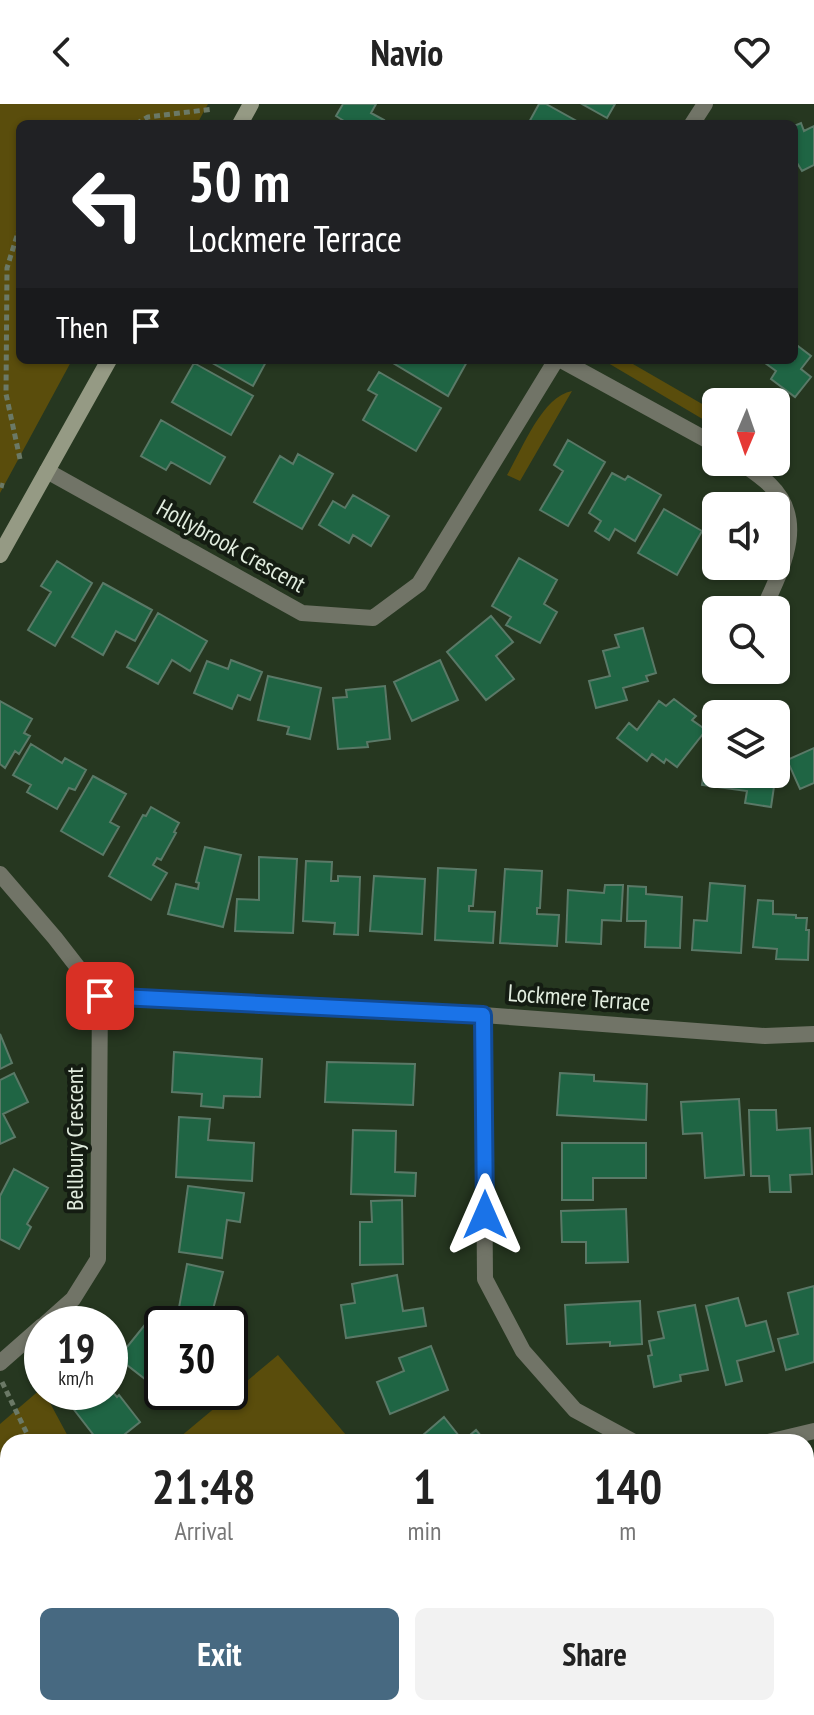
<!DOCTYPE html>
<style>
:root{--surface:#fff;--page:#f2f2f2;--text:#222;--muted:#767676;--accent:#476981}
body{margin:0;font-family:"PT Sans Narrow",sans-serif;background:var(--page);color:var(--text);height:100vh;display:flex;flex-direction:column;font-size:30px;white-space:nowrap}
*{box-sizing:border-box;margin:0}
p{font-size:26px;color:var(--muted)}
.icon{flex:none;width:44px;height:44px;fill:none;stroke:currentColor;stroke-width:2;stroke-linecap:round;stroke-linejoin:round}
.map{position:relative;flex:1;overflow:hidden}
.drawer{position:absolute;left:0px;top:1330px;width:814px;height:282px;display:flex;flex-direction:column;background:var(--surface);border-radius:24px 24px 0 0;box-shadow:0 2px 6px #0004}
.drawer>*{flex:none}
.guide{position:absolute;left:16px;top:16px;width:782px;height:244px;border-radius:12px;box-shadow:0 2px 6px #0004;background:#202124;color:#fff;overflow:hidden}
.needle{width:52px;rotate:182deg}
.buttons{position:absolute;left:702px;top:284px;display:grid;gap:16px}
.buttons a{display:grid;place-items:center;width:88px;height:88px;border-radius:12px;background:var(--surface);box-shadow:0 2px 6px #0004;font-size:40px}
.speed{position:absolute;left:24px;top:1202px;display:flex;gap:16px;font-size:40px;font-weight:700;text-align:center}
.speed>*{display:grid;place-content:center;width:104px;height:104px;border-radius:50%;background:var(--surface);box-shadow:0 2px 6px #0004;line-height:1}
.speed small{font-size:20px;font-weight:400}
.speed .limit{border:4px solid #111;border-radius:12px;background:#fff;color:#111}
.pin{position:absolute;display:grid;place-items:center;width:68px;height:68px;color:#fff;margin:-34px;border-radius:16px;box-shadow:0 4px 12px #0006}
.me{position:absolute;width:88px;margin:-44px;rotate:0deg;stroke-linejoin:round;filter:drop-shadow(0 0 6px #0008)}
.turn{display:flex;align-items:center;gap:28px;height:168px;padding:0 40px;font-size:36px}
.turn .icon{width:104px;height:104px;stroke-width:2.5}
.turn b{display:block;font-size:56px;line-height:68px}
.then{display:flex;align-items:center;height:76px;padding:0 40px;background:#0003;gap:16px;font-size:30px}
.eta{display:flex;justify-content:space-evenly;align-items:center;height:136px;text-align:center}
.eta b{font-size:48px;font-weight:600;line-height:56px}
.button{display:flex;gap:16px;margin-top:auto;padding:16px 40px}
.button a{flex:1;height:92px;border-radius:12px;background:var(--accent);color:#fff;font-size:32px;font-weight:600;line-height:92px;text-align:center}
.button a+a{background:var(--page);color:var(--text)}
header{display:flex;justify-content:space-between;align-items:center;height:104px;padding:0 40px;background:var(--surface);font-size:36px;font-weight:600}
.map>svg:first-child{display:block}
.green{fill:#5a4d0c}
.building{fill:#1f6544;stroke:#5a7967;stroke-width:2}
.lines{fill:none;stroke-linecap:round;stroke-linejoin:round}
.path{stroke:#6b7966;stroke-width:5;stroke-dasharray:6 4;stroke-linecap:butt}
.street{stroke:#717467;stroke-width:16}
.secondary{stroke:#959a84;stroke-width:16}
.route-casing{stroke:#114b97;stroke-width:20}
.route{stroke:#1a73e8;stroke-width:14}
.labels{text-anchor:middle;stroke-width:8;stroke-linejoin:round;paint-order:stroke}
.street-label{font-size:24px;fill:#e1ecde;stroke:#141c12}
</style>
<header><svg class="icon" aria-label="back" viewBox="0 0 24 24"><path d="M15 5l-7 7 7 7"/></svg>Navio<svg class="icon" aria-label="heart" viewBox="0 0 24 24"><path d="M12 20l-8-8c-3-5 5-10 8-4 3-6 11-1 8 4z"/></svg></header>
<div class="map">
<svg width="814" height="1611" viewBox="0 0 814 1611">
<rect width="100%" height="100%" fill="#263720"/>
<!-- green -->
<path class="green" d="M0 0H208L197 20H20V256H72L0 389Z
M603 256H626L716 308V323Z
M572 287 520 377 507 371C522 346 542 292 572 287Z
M278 1251 352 1338H174Z
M42 1284 71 1338H8V1380L0 1364V1320Z
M8 1525V1604H705L707 1611H0V1540Z"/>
<!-- building -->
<path class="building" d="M343 0H376L371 9 384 16 382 20H342L344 17 336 12Z
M539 0H546L582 20H528Z
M582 0H615L607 14Z
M801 19 804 27 814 22V61L802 67 794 54V22Z
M794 239 811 252 801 265 811 273 795 293 771 275 776 267 761 256H794Z
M207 256H267L253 282Z
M388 256H468L448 292Z
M194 259 253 292 231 331 172 298Z
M379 268 441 304 416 347 363 316 377 291 368 286Z
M161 316 225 353 210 380 171 358 166 366 141 352Z
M568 336 605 358 568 422 540 406 563 367 554 361Z
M298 350 333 370 302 425 254 398 280 352 293 360Z
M612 369 625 376 628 372 661 391 635 437 615 425 609 436 595 427 601 417 589 409Z
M353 391 389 412 371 442 353 431 349 439 319 421 333 397 345 404Z
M664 405 702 427 677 471 638 449Z
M519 454 557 476 544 500 557 508 540 539 506 521 511 513 492 502Z
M57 457 92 479 55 542 28 526 51 488 41 482Z
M103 479 152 506 135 537 116 527 103 551 72 533Z
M158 509 207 537 190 567 172 556 158 580 127 563Z
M491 512 513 538 496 552 514 575 486 596 447 548Z
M643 524 656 569 646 572 648 577 623 584 627 596 596 604 589 577 610 572 603 547 619 543 615 531Z
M231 556 262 568 250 596 238 591 232 605 194 589 207 557 228 565Z
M440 556 458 596 412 617 394 578Z
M268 572 321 584 310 635 287 630 289 623 258 616Z
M385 582 390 635 367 638 368 643 338 645 333 594 347 593 346 586Z
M674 595 696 612 692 616 706 626 677 663 666 655 664 659 652 650 647 657 617 634 629 619 637 626 659 597 666 602Z
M0 597 32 615 24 629 30 632 19 650 15 647 5 664 0 660Z
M31 640 62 659 65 654 86 666 75 686 69 684 57 705 27 688 31 681 13 671Z
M716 642V670L776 669 771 703 745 699 747 687 702 681 706 654 714 655Z
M814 644V679L800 685 787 656Z
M93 672 126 690 110 718 119 723 103 751 61 727Z
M151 703 179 719 174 728 176 729 161 756 157 754 153 761 167 769 151 796 109 772 143 711 146 712Z
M205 743 241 751 223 823 168 810 176 780 198 785 199 779 196 778Z
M259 753 297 755 293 829 235 827 237 795 259 796Z
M306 757 332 758 331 777H338V772L360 773 358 831 334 830 335 819 303 817Z
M438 764 476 766 473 802H469V807L495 808 493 839 435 836Z
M505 765 542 767 540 804H537V810L559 811 557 842 500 839Z
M374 772 425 775 422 830 370 827Z
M710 779 745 782 741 849 692 846 694 816 707 817Z
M605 781H623L621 817 602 816 601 840 566 838 568 786 604 789Z
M628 782 646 783V790L682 793 680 844 645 843 646 817H627Z
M758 796 773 797V810L796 811V814H807L806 826H809L808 856 776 855 777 845 753 843Z
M0 930 12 959 0 965Z
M174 948 262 955 260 993 224 992 223 1004 201 1002 202 990 172 988Z
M327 958 415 960 413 1001 325 998Z
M14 969 28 998 3 1010 15 1033 0 1040V976Z
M560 969 594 971V977L647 980 646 1016 557 1011Z
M739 995 744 1071 705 1074 702 1029 683 1030 681 998Z
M749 1006H776L777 1026 810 1024 812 1070 790 1071 791 1088H770L769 1072H751Z
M179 1013 210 1015 208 1036 254 1039 252 1077 176 1073Z
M353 1026 396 1027 395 1068 416 1069 415 1092 351 1090Z
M562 1039H646V1074H593V1096H562Z
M14 1065 48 1084 27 1120 31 1123 19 1145 0 1135V1092Z
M188 1082 244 1089 240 1118 227 1116 222 1154 179 1148Z
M402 1096 403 1160 360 1161V1118H372L371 1097Z
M626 1105 628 1158 586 1159V1138H562L561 1107Z
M187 1160 223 1168 209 1220H176Z
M397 1171 403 1207 423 1204 426 1222 346 1234 341 1201 355 1199 352 1180Z
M814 1182V1258L786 1266 778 1235 798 1230 788 1189Z
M738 1194 746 1222 766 1217 774 1247 737 1257 742 1277 726 1281 706 1202Z
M640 1197 642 1240 610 1242V1238L567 1240 565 1201Z
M695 1201 708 1266 680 1271 681 1277 654 1283 648 1252 652 1251 649 1237 664 1234 658 1208Z
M148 1217 162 1229V1254L145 1275 118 1254Z
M431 1242 448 1286 390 1310 377 1278 404 1267 399 1254Z
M110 1285 117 1293 119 1291 140 1318 115 1338H99L65 1294 73 1288H110Z
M444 1313 463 1337 476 1326 486 1338H415Z
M0 1408 8 1418V1437L0 1443Z
M813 1409 814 1451 806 1453V1411Z
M806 1546H814V1598H806Z"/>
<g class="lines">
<!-- path -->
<path class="path" d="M136 20 148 13 213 5
M20 355 6 290 7 164 20 122
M0 381 4 382
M2 1278 31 1338
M190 1604 196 1611"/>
<!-- street -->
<path class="street" d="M692 20 705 0
M561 256 716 341
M740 358C750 365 761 372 770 381 808 418 781 466 763 506
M47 367 302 509 373 514 419 480 556 256
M0 770 55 834 100 892 98 1155 73 1195 45 1220
M100 892 483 911 765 932 814 930
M483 911 485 1175 523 1247 575 1306 634 1338
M0 1259 42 1222
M768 1338 814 1327"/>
<!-- secondary -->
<path class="secondary" d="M240 20 251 0
M0 451 109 256"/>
</g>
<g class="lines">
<!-- route casing -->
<g class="route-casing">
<path id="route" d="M100 892 483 911 485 1111"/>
</g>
<!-- route -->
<use href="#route" class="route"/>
</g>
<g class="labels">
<!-- street labels -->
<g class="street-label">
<text transform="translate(231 442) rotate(29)" y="8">Hollybrook Crescent</text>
<text transform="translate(579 894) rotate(4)" y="8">Lockmere Terrace</text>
<text transform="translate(75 1035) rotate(-90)" y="8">Bellbury Crescent</text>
</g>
</g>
</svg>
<div class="buttons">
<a><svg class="needle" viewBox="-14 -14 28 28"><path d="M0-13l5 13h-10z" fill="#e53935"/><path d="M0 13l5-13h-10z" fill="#767676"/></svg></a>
<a><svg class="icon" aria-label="sound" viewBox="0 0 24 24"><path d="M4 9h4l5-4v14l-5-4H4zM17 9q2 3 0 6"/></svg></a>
<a><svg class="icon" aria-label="search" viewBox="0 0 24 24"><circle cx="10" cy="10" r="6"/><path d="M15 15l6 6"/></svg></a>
<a><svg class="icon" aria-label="layers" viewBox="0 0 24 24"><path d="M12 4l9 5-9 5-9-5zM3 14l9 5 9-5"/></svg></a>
</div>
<div class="speed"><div>19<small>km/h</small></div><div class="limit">30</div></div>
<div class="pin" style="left:100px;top:892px;background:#d93025"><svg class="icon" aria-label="arrive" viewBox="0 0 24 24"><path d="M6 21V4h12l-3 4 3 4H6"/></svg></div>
<svg class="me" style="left:485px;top:1111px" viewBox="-20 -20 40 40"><path d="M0-17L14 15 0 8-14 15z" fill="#1a73e8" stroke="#fff" stroke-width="4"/></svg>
<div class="guide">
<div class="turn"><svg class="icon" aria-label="left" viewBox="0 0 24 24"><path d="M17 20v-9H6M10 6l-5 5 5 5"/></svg><div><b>50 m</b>Lockmere Terrace</div></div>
<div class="then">Then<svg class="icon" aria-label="arrive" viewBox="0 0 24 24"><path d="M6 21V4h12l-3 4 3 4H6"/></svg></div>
</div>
<section class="drawer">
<div class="eta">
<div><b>21:48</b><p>Arrival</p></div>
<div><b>1</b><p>min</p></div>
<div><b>140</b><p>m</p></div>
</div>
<div class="button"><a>Exit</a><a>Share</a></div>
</section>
</div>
